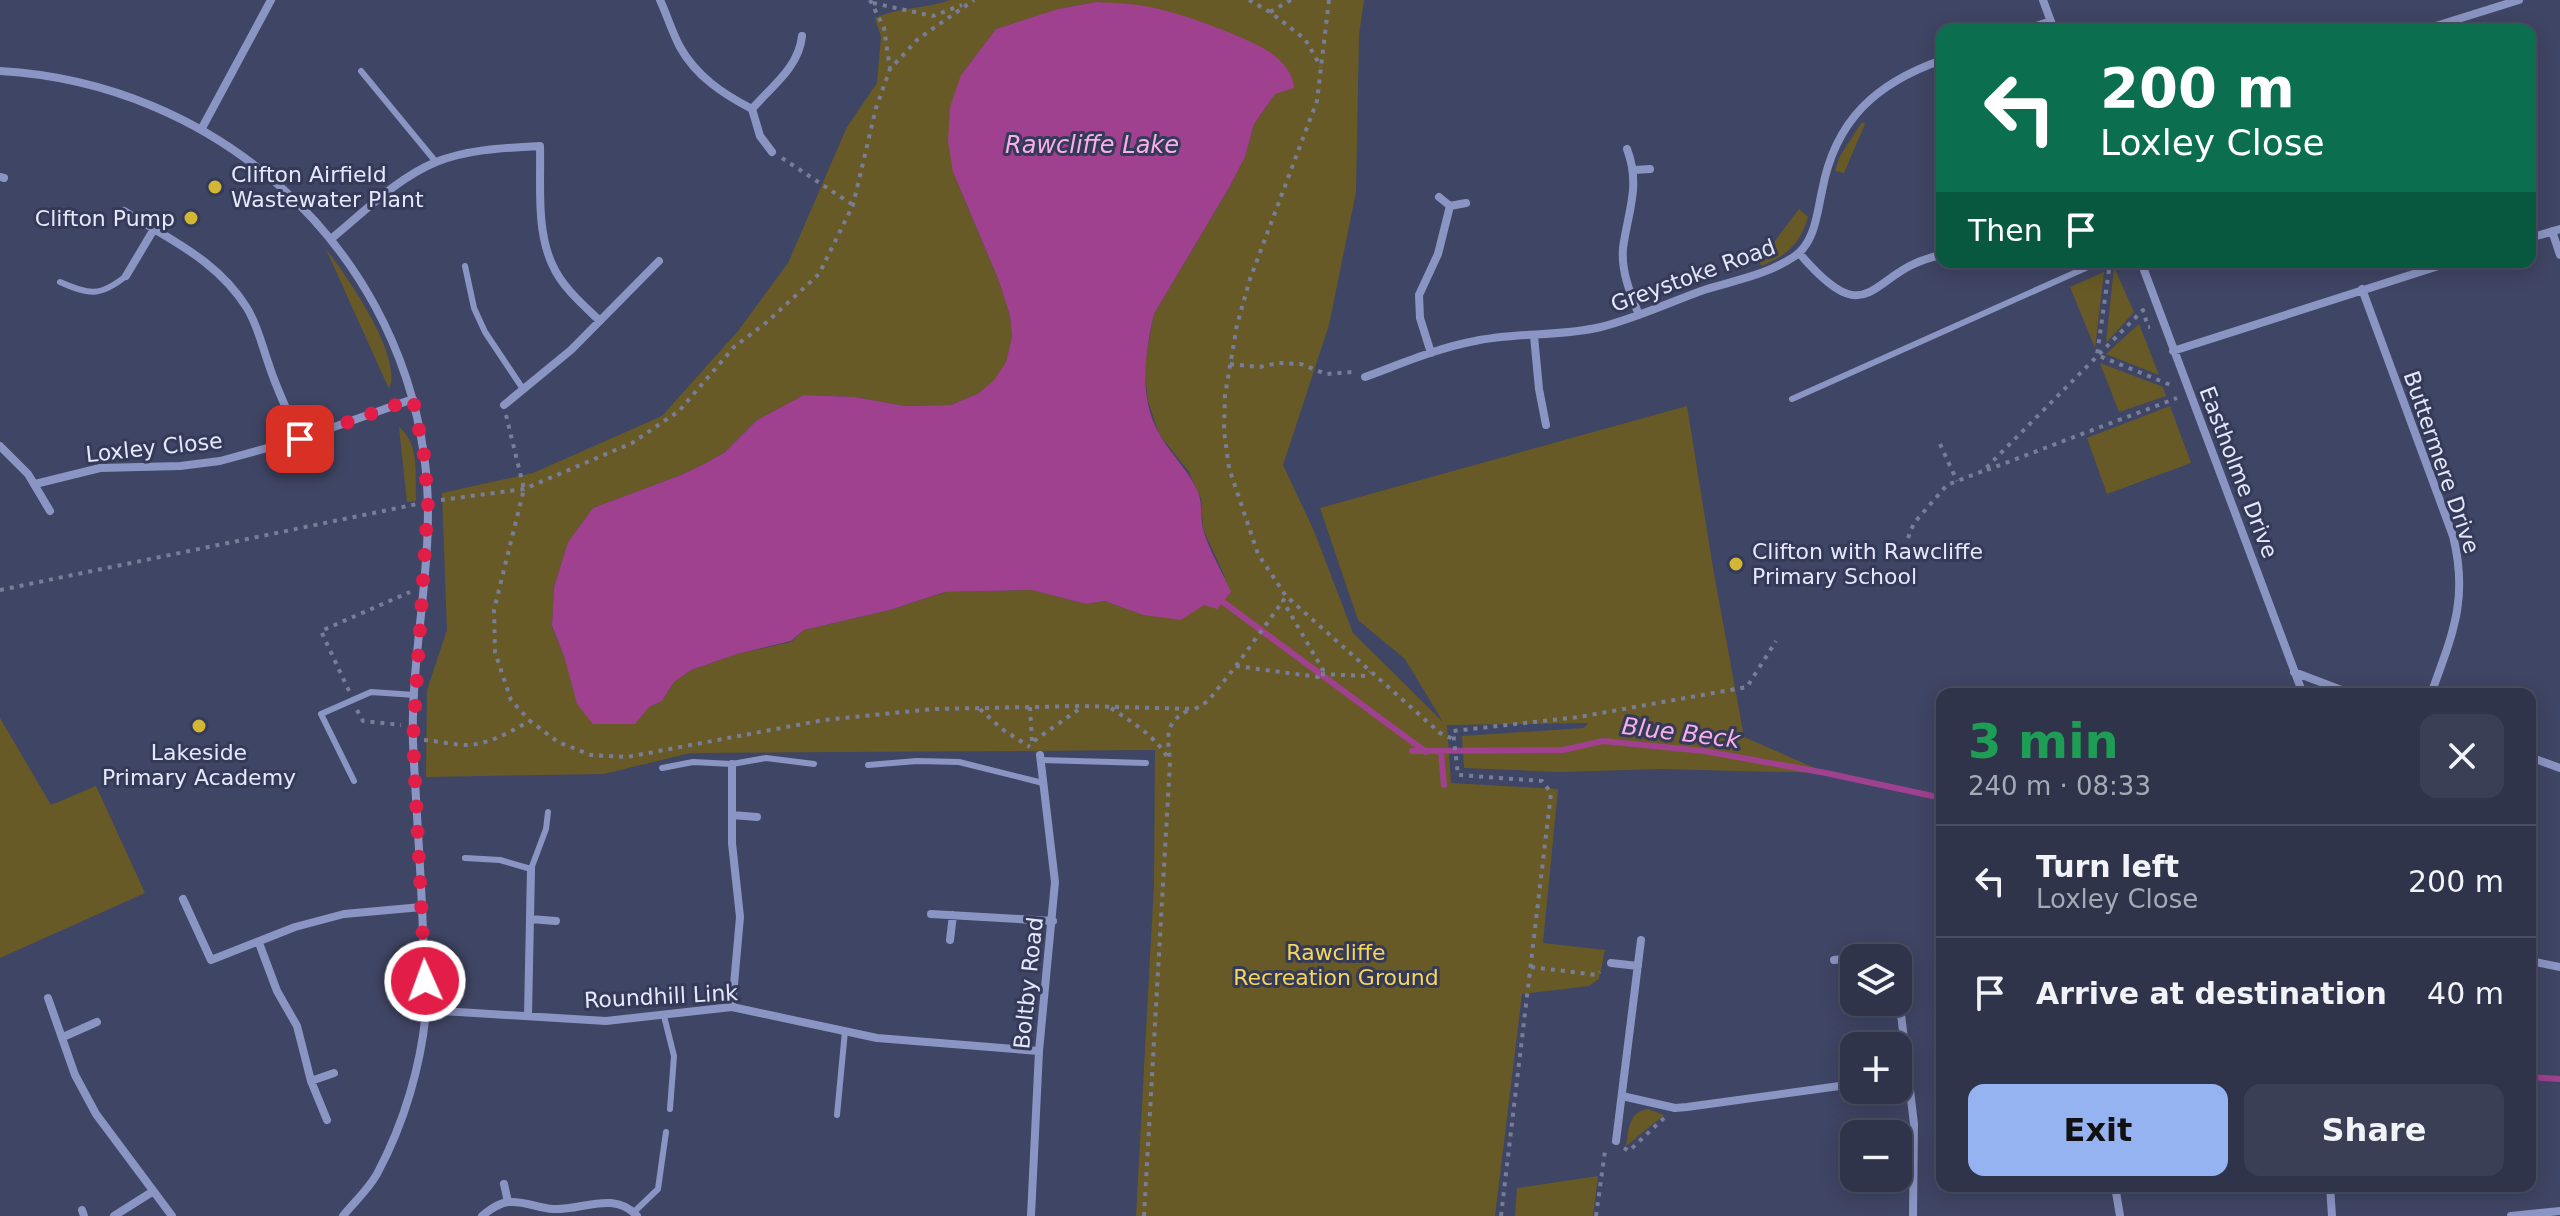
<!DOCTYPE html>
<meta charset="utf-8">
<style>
:root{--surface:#2f344b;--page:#3b3f55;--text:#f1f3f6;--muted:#a7aab5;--line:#4a4f63;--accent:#95b2f1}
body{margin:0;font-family:"DejaVu Sans",sans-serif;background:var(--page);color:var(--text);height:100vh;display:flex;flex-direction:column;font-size:30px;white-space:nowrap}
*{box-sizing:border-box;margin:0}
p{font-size:26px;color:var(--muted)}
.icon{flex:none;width:44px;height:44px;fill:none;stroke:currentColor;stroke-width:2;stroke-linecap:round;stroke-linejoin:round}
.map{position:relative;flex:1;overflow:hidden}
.panel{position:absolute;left:1936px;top:688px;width:600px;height:504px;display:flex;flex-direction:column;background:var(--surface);border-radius:16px;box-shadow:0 4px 20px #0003,0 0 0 2px var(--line)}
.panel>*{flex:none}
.hud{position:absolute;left:1936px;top:24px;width:600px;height:244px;border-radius:16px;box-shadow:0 4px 20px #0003,0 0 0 2px var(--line);background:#0b6e4f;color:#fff;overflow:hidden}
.fabs{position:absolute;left:1840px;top:944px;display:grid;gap:16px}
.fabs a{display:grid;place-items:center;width:72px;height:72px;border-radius:16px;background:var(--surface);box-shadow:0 4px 20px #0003,0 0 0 2px var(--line);font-size:40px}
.pin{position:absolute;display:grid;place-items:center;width:68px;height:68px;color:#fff;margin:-34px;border-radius:16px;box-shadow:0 4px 12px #0006}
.me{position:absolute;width:88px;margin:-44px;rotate:358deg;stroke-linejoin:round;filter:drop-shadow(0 0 6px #0008)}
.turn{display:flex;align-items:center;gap:28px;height:168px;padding:0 32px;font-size:36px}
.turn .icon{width:104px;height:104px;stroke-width:2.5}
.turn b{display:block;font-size:56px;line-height:68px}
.then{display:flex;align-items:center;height:76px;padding:0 32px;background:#0003;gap:16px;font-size:30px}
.round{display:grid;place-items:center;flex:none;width:84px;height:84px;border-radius:16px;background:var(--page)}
.summary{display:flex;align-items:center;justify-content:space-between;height:136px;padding:0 32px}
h1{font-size:48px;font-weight:700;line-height:60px;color:#1e9e55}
.action{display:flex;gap:16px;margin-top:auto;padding:16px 32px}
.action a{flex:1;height:92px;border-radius:16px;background:var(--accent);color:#111;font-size:32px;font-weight:700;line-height:92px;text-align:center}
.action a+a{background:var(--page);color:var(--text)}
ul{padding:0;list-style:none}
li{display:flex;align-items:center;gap:24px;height:112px;padding:0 32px;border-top:2px solid var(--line)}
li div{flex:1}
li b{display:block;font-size:30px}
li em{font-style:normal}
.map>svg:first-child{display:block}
.green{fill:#685a26;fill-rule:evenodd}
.water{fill:#9f418e}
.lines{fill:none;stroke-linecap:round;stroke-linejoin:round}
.stream{stroke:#9f418e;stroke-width:6}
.path{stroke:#787e98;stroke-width:4;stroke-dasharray:4 6;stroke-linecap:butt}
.lane{stroke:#8b95c3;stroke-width:6}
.street{stroke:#8b95c3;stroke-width:8}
.route{stroke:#e11d48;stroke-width:14;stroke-dasharray:0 25.2}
.poi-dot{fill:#d4b635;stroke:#353a59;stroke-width:3}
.labels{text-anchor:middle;stroke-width:6;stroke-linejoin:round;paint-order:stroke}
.poi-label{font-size:22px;fill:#e3e8fb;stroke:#353a59;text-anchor:start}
.street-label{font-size:22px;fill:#e3e8fb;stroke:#353a59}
.park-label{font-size:22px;fill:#f6d656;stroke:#353a59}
.water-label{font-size:24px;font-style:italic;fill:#f8afe8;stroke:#353a59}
</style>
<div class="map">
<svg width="2560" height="1216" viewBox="0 0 2560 1216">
<rect width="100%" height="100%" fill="#3f4564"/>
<!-- green -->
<path class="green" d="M950 0H1364L1359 35 1356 192 1329 325 1283 465 1314 531 1353 633 1443 722 1405 659 1358 620 1320 508 1687 406 1713 568 1744 737 1826 773 1661 769 1559 772 1464 768 1462 736 1584 728 1588 723 1447 725 1451 783 1558 789 1543 943 1605 950 1599 979 1589 986 1522 994 1495 1216H1136L1154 884 1155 750 690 753 604 774 426 777 427 690 447 630 442 493 533 473 662 416 738 331 788 263 847 127 877 83 881 37 875 18C899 7 925 9 950 0ZM1096 2 1275 94 1254 124 1245 157 1230 186 1154 314 1144 366 1148 401 1159 434 1189 472 1201 499 1203 529 1225 577 1143 615 1105 601 1086 604 1032 590 946 592 890 610 804 630 791 642 737 654 691 670 674 682 662 701 649 707 565 659 552 627 554 587 568 542 593 508 681 475 706 463 725 452 757 420 804 395 855 397 905 406 951 405 979 393 995 380 1006 362 1012 337 1010 316 999 281 953 172 961 75 996 29 1059 9Z
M1862 122 1865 124 1844 173 1835 171 1840 156Z
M1799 209 1808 217C1800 244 1787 255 1762 266L1759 262Z
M326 249C346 275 404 357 389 389Z
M2114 267 2134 312 2106 343Z
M2104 272 2095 348 2070 287Z
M2139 324 2159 375 2106 354Z
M2100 363 2163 387 2166 396 2119 412Z
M2170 406 2191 463 2107 494 2087 438Z
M399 427C420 444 415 475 416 501L407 502Z
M0 718 51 805 96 786 145 893 0 958Z
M1648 1109 1664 1115 1626 1146C1629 1130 1628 1112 1648 1109Z
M1598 1176 1593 1216H1515L1517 1188Z"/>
<!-- water -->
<path class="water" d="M1096 2C1117 3 1139 4 1159 9 1183 14 1252 39 1271 53 1283 62 1293 73 1294 88L1275 94 1254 124 1245 157 1230 186 1154 314C1145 353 1138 398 1160 435 1172 456 1188 469 1198 492 1203 504 1200 517 1203 529 1209 550 1222 571 1231 592L1217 609 1204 605 1181 620 1143 615 1105 601 1086 604 1032 590 945 592 890 610 804 630 791 641 737 654 691 670 674 682 662 701 649 707 635 724H593L577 704 565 659 552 626 554 587 568 542 593 508 681 475 706 463 725 452 757 420 804 395 855 397 905 406 951 405 979 393 995 379 1006 362 1012 337 1010 316 999 281 953 172 948 141 950 107 961 75 996 29 1058 9Z"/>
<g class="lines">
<!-- stream -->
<path class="stream" d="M1223 602 1426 752
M1412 751 1563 750 1603 741 1704 751 1826 773 1942 798
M1441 752 1444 785
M2530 1077 2560 1079"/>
<!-- path -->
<path class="path" d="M870 0 884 28 890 69
M1249 0 1270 12 1305 39 1321 67
M1329 0 1317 101 1250 279 1237 325 1225 395 1224 431 1229 468 1258 554 1286 596 1440 733 1453 739
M873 3 933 16 962 5
M1270 12 1291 0
M782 158 853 205
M2109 270 2097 355 2173 386
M1230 364 1260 367 1278 363 1301 364 1326 374 1353 372
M506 415 524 489 494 610 495 652 511 700 530 721
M1940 444 1957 481
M1987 470 2177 398
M441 500 524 489 632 443 679 411 734 347 767 322 819 274 853 205 876 108 890 69 918 39 974 0
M1908 538 1914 523 1947 485 1983 471 2143 310 2148 327H2150
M0 590 417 504
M1236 666 1283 601
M1321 674 1366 676 1370 672
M349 691 321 631 410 592
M1030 707 1032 741
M1111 708C1133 723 1156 736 1169 760
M980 709 1002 729 1030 747
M357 710 363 721 401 725
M424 740C437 741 450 744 463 745 487 746 509 732 530 721L558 742 591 755 627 757 824 720 933 709 1083 706 1195 709 1208 701 1236 666 1318 677 1323 670 1283 601 1286 596
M1034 741 1082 707
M1531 967 1597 975 1600 972
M1624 1148 1629 1151 1665 1117
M1144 1216 1170 762C1168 737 1163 723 1189 710
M1501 1216 1551 793 1542 781 1458 775 1453 731 1579 717 1747 687 1776 641
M1596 1216 1605 1151 1608 1148"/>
<!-- lane -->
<path class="lane" d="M361 71 436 162
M465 266 474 308 485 332 523 389
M60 282C89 295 100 297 126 276
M1792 399 2099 262
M1040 760 1146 763
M868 765 917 761 959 762 1043 783
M662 768 693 762 732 764 766 758 814 764
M354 781 321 714 371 692 415 695
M465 858 500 860 531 869 546 829 548 812
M664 1016 674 1056 670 1109
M837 1115 845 1031
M634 1212 658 1189 666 1132"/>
<!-- street -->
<path class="street" d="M660 0C667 15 672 32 680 47 696 76 723 94 752 109
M2043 0 2054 30
M2025 30 2051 21
M2423 30 2519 0
M0 71C214 83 394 241 424 455 438 551 410 647 413 743 416 807 421 870 423 933 424 959 428 985 426 1011 421 1066 404 1123 378 1172 370 1188 354 1202 343 1216
M202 128 271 0
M1627 149C1641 186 1628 211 1623 248 1621 271 1630 293 1639 315
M772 152 760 136 752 109C772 86 799 67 802 36
M1635 170 1650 169
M0 177 4 178
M1439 197 1450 206
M124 211 154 229
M2552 231 2560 255
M2530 238 2560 229
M331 239C363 213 397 178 436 162 469 149 505 148 540 146 541 183 536 229 552 264 562 287 582 304 600 321
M1799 253C1873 340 1868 268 1942 255
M1985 262 1987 266
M2141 262 2303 694
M126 276 154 229C190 250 224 271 247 308 258 326 262 346 269 365 277 390 289 415 300 439
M2362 289 2453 536C2469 600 2452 635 2431 694
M1534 336 1539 389 1546 425
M2173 351 2451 262
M1431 353 1420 318 1419 295 1438 254 1450 206 1466 203
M1365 377C1401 364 1437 348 1475 341 1516 332 1559 337 1601 327 1637 318 1670 302 1704 290 1736 280 1767 275 1795 256 1815 242 1817 213 1822 191 1835 120 1876 83 1942 60
M504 405 571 350 659 261
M0 446 28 474 50 511
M35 484 100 468 180 466 220 461 300 439 413 399
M2294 672 2352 694
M2530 757 2560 768
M732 764V843L740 917 732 1007
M732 815 757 817
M183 899 211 960 295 927 344 914 422 907
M931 914 1053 921
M530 919 556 921
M950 940 953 915
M259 943 277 991 297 1026 311 1081 327 1120
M1834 960 1883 954 1892 958
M2530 961 2560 967
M1611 963 1638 966
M1898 989 1914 1124 1913 1216
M48 998 75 1075 96 1114 172 1216
M426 1010 606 1021 732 1007 877 1038 1039 1051
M528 1015 531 869
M63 1037 97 1022
M311 1081 334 1073
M1622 1096 1675 1108 1687 1107 1854 1084
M1616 1141 1641 940
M504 1184 508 1202
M2115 1186 2120 1216
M2330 1186 2332 1216
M82 1210 84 1216
M114 1216 152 1192
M482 1216C489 1210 501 1202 510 1202 524 1201 539 1208 553 1209 581 1211 614 1190 637 1216
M1031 1216 1039 1051 1055 882 1040 755
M2511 1216 2560 1211"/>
</g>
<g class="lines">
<!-- route -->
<path class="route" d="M300 439 413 399 424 455 428 502 413 739 425 981"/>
</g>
<!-- markers -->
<g class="poi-dot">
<circle cx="215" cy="187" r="8"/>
<circle cx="191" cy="218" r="8"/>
<circle cx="1736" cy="564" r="8"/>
<circle cx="199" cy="726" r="8"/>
</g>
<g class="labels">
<!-- poi labels -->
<g class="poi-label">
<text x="231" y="182">Clifton Airfield<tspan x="231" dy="25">Wastewater Plant</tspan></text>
<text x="175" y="226" text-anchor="end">Clifton Pump</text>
<text x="1752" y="559">Clifton with Rawcliffe<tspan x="1752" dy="25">Primary School</tspan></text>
<text x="199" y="760" text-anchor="middle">Lakeside<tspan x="199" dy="25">Primary Academy</tspan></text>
</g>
<!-- street labels -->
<g class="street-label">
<text transform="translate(1693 275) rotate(-20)" y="8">Greystoke Road</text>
<text transform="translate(154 447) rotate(-6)" y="8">Loxley Close</text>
<text transform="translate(2442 462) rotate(71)" y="8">Buttermere Drive</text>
<text transform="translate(2239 472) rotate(69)" y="8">Eastholme Drive</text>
<text transform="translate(1028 983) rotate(-84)" y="8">Boltby Road</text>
<text transform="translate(661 996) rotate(-3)" y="8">Roundhill Link</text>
</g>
<!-- park labels -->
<g class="park-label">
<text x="1336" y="960">Rawcliffe<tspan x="1336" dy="25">Recreation Ground</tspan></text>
</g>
<!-- water labels -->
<g class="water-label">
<text x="1092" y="153">Rawcliffe Lake</text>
<text transform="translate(1681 733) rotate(7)" y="8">Blue Beck</text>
</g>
</g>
</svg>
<div class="fabs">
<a><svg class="icon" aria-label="layers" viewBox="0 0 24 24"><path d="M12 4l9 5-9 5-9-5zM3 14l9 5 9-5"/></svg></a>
<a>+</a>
<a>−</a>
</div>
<div class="pin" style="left:300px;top:439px;background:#d93025"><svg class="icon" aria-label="arrive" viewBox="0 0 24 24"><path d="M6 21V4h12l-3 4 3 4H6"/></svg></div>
<svg class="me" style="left:425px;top:981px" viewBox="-20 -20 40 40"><circle r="17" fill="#e11d48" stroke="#fff" stroke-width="3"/><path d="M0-11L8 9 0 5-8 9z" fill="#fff"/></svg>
<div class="hud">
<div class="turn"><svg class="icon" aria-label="left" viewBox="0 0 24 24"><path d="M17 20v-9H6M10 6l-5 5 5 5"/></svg><div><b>200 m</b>Loxley Close</div></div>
<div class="then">Then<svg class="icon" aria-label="arrive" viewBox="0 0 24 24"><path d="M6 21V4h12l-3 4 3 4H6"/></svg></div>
</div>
<section class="panel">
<div class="summary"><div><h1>3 min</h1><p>240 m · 08:33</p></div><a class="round"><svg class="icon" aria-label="close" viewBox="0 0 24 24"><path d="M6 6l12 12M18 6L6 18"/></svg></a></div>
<ul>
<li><svg class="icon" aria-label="left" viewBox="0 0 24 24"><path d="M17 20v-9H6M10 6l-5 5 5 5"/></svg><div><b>Turn left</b><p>Loxley Close</p></div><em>200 m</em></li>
<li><svg class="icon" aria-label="arrive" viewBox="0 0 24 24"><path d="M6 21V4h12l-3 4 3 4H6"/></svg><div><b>Arrive at destination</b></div><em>40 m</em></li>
</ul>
<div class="action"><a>Exit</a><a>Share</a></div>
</section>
</div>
